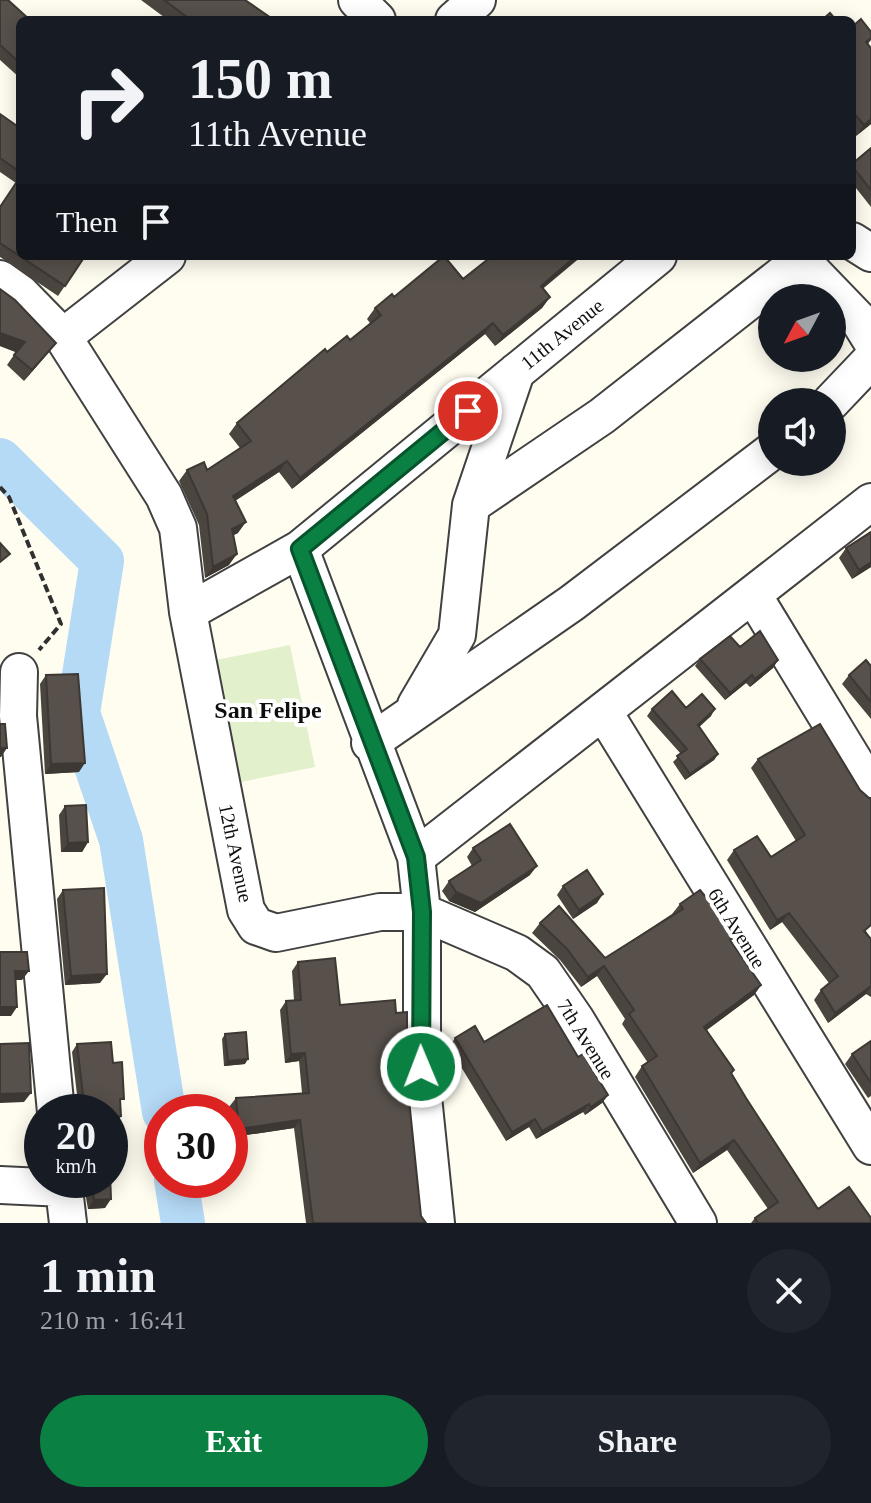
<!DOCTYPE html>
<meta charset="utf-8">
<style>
:root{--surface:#171b24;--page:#20242c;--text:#f1f3f6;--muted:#9ea1a6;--accent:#0b8043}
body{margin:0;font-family:"Times New Roman",serif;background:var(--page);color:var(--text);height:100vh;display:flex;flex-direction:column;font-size:30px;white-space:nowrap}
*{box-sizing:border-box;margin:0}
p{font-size:26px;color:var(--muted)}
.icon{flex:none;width:44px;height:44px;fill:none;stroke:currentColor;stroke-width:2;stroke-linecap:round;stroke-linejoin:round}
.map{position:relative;height:1223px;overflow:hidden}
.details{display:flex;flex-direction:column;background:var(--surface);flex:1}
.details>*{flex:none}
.hud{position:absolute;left:16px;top:16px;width:840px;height:244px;border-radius:12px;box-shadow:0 4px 20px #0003;background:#171b24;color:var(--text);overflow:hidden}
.needle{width:52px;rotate:229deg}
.fabs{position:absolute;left:758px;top:284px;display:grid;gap:16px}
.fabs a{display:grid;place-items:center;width:88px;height:88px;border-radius:50%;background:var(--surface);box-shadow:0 4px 20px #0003;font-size:40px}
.speed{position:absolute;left:24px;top:1094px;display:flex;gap:16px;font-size:40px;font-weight:700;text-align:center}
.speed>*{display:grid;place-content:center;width:104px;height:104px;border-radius:50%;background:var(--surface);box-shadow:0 4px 20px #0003;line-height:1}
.speed small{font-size:20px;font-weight:400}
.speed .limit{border:12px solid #d22;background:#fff;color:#111}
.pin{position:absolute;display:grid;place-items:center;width:68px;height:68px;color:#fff;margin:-34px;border:4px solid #fff;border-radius:50%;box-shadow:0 2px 8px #0007}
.me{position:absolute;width:88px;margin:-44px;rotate:359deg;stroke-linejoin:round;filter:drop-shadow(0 0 6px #0008)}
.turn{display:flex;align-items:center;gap:28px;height:168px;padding:0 40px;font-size:36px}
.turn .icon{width:104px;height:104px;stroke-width:2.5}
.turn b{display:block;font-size:56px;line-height:68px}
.then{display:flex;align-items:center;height:76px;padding:0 40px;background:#0003;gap:16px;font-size:30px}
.round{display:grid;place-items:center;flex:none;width:84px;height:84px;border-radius:42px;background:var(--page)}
.summary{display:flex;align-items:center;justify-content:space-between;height:136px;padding:0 40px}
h1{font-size:48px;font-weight:700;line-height:60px}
.cta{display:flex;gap:16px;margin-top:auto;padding:16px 40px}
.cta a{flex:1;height:92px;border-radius:48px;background:var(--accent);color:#fff;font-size:32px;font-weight:700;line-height:92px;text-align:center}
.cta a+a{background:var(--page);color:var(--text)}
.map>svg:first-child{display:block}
.pitch{fill:#e2f0cb}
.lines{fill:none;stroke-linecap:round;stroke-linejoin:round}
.river{stroke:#b5daf6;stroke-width:44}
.minor-casing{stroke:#414141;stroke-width:40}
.path{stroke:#303030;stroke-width:4;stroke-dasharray:8 4;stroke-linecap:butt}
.minor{stroke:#fff;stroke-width:36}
.wall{fill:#4b4540}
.shaded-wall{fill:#3d3834}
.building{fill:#57504b;stroke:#3d3834;stroke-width:2}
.route-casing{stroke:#07532c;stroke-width:20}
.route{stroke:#0b8043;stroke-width:14}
.labels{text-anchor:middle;stroke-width:8;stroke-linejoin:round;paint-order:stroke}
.street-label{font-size:20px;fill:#0e0e0e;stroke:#fff}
.quarter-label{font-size:24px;font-weight:bold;fill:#0e0e0e;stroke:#fff}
</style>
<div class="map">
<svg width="871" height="1223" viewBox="0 0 871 1223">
<rect width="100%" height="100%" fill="#fffdf0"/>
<!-- pitch -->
<path class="pitch" d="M290 645 315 767 236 783 211 661Z"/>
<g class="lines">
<!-- river -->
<path class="river" d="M0 460 102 561 78 713 121 840 164 1112
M176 1180 183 1223"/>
<!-- minor casing -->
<g class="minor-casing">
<path id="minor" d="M357 0 377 20
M454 20 477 0
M852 241 871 253
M809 256 801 260 858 319 871 340
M0 279 21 294 63 337 164 496 178 528 188 612 246 910 256 926 276 933 380 912H422L517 953 543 972 576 1020 698 1223
M63 337 167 256
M831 402 871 360
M471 505 602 416 801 260
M300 549 416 857 422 912V1087L436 1223
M753 595 871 789
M188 612 300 549 658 256
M19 672 18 716 56 1112
M416 705 457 635 471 505 516 372
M603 711 871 1146
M370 743 572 603 772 451
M416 857 871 502
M63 1180 68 1223
M0 1185 64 1188"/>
</g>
<!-- path -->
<path class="path" d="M0 487 9 497 61 624 39 650"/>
<!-- minor -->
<use href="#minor" class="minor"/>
</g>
<!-- wall -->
<path class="wall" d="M0 0 20 20V78L0 60Z
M141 0H245L274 20H168Z
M852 27 871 32V40L868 44 871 48V124L856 136 852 132Z
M0 114 20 128V256H85L58 296 0 257V206L16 183 0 172Z
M871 148V207L852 183V164Z
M463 279 550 281 543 288 550 297 542 308 495 346 485 334 292 489 279 472 235 501 238 533 233 535 229 565 205 578 199 525 179 481 187 470H207L240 448 229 434 237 423 327 352 350 340 370 323 367 319 375 308 394 297Z
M0 289 56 343 24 381 7 365 16 352 0 346Z
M846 548 871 567 852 579 839 558Z
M740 647 778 660 773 668 750 687 746 683 725 700 695 666 700 659Z
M871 666V719L842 684 849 675Z
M46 675 79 772 45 774 40 684Z
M686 708 711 716 699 726 718 754 714 760 685 780 673 762 681 754 647 716 652 709Z
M758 759 871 939V997L866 994 828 1023 814 1000 821 990 829 983 782 922 770 930 727 860 734 850 771 857 796 841 751 768Z
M65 806 88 842 82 852H61L59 815Z
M473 848 530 875 475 912 449 901 442 891 449 881 472 866 467 857Z
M563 886 597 903 573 919 557 895Z
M63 890 100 983 65 985 57 899Z
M680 904 730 941 761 985 754 995 707 1030 746 1098 818 1209 871 1223H751L755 1218 768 1209 727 1150 693 1173 635 1077 642 1066 648 1063 622 1024 625 1019 597 976 581 987 560 960 532 933 540 923 605 958 672 914Z
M298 962 340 1005 396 1013 407 1080 421 1216 426 1223H306L294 1128 233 1137 229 1107 236 1098 302 1093 299 1061 285 1063 280 1010 286 1001 294 1000 292 971Z
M225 1034 245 1064 224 1066 222 1039Z
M455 1038 578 1057 608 1095 602 1103 585 1115 583 1112 536 1139 529 1127 506 1141 449 1047Z
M871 1041V1096L868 1098 845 1064 852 1054Z
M77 1044 113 1063 120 1104 121 1116 116 1124 110 1112H79L72 1052Z
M83 1180H110L105 1208 88 1209Z"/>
<!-- shaded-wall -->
<path class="shaded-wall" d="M871 119V124L856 136 864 125Z
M576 256H582L533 297 541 286Z
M550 297 542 308 495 346 503 335Z
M493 323 485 334 292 489 300 478Z
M0 333 25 342 18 353 0 346Z
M56 343 48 353 24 381 32 370Z
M287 461 279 472 225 507 233 496Z
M246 522 238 533 224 540 232 529Z
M237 554 229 565 205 578 213 567Z
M871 562V567L852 579 859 570Z
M778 660 773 668 750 687 755 679Z
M752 675 746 683 725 700 730 693Z
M715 709 711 716 694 732 698 725Z
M0 748H7L1 757H0Z
M718 754 714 760 685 780 690 774Z
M85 763 79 772 45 774 51 764Z
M88 842 82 852H61L68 843Z
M537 866 530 875 475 912 449 901 456 892Z
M603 894 597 903 573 919 579 910Z
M789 913 782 922 770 930 777 920Z
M604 966 597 976 581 987 588 977Z
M15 971H29L22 980H8Z
M107 974 100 983 65 985 71 976Z
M761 985 754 995 697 1037 704 1027Z
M871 986 866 994 828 1023 835 1013Z
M0 1007H17L11 1016H0Z
M305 1053 299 1061 285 1063 291 1054Z
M248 1059 245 1064 224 1066 228 1061Z
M31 1093 24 1102 0 1103V1094Z
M608 1095 602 1103 585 1115 591 1107Z
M589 1104 583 1112 536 1139 542 1131Z
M121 1116 116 1124H110V1117Z
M535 1119 529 1127 506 1141 512 1132Z
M300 1120 294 1128 233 1137 239 1129Z
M734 1140 727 1150 693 1173 700 1163Z
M111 1199 105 1208 88 1209 94 1200Z"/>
<!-- building -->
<path class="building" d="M0 0H8L30 20H20V63L0 45Z
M164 0H245L274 20H200L198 19 197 20H191Z
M830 13 836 20H822Z
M861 19 871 32V38L866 42 871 48V119L864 125 852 111V27Z
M0 114 20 128V172L0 158Z
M871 148V190L852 166V164Z
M20 177V256H85L65 286 0 243V207Z
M444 256 463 279 492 256H576L541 286 550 297 503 335 493 323 300 478 287 461 233 496 246 522 232 529 237 554 213 567 207 514 187 470 204 462 207 470 251 441 237 423 325 349 327 352 347 336 350 340 381 315 375 308 392 294 394 297Z
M0 289 15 300 56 343 32 370 14 355 25 342 0 333Z
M871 532V562L859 570 846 548Z
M0 543 10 554 0 562Z
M760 631 778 660 755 679 752 675 730 693 700 659 730 636 740 647Z
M866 660 871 666V702L849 675Z
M78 674 85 763 51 764 46 675Z
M672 691 686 708 702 694 715 709 698 725 718 754 690 774 677 756 687 749 652 709Z
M0 724H5L7 748H0Z
M820 724 860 790 869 798H871V925L864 931 871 939V986L835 1013 821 990 838 976 789 913 777 920 734 850 757 836 771 857 805 835 758 759Z
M86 805 88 842 68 843 65 806Z
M510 824 537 866 481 903 456 892 449 881 481 860 473 848Z
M587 870 603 894 579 910 563 886Z
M104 888 107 974 71 976 63 890Z
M700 890 709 901 732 939 730 940 761 985 704 1027 734 1070 731 1073 746 1098 818 1209 849 1187 871 1218V1223H758L755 1218 778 1202 734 1140 700 1163 642 1066 657 1056 629 1014 634 1010 604 966 588 977 567 949 540 923 559 906 605 958 683 909 680 904Z
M0 952H27L29 971H15L17 1007H0Z
M335 958 340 1005 395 1000 396 1013 407 1012V1080L421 1216 426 1223H313L300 1120 239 1129 236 1098 309 1093 305 1053 291 1054 286 1001 301 1000 298 962Z
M547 1005 578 1057 583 1054 608 1095 591 1107 589 1104 542 1131 535 1119 512 1132 455 1038 475 1026 484 1042Z
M246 1032 248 1059 228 1061 225 1034Z
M871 1041V1083L852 1054Z
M111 1042 113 1063 122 1062 124 1099H120L121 1116 110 1117V1112H85L77 1044Z
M29 1043 31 1093 0 1094V1044Z
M110 1172 111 1199 94 1200 91 1180H110Z"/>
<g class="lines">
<!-- route casing -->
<g class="route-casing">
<path id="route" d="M421 1067 422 912 416 857 300 549 468 411"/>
</g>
<!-- route -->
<use href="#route" class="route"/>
</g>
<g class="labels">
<!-- street labels -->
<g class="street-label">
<text transform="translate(562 334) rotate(-39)" y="7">11th Avenue</text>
<text transform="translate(236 853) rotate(78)" y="7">12th Avenue</text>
<text transform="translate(737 928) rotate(58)" y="7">6th Avenue</text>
<text transform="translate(586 1039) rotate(58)" y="7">7th Avenue</text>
</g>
<!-- quarter labels -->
<g class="quarter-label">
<text x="268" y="718">San Felipe</text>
</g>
</g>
</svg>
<div class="fabs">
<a><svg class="needle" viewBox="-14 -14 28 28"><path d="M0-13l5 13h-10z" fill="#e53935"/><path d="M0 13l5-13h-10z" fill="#9ea1a6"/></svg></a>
<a><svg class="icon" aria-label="sound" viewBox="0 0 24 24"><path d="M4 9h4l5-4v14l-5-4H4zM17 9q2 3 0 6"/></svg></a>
</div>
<div class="speed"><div>20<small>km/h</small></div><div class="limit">30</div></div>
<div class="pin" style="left:468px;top:411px;background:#d93025"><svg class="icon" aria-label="arrive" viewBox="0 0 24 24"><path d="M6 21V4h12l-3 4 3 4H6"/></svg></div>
<svg class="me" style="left:421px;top:1067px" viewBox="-20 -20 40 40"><circle r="17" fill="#0b8043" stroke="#fff" stroke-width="3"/><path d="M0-11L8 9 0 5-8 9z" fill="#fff"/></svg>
<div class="hud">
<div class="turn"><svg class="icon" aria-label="right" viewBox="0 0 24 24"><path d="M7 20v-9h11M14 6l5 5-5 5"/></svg><div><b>150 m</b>11th Avenue</div></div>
<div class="then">Then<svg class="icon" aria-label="arrive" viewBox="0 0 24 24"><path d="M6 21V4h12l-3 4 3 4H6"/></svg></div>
</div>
</div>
<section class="details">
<div class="summary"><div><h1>1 min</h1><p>210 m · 16:41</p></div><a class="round"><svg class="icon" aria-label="close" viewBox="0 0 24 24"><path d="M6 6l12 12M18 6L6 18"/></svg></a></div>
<div class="cta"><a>Exit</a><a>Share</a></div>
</section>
